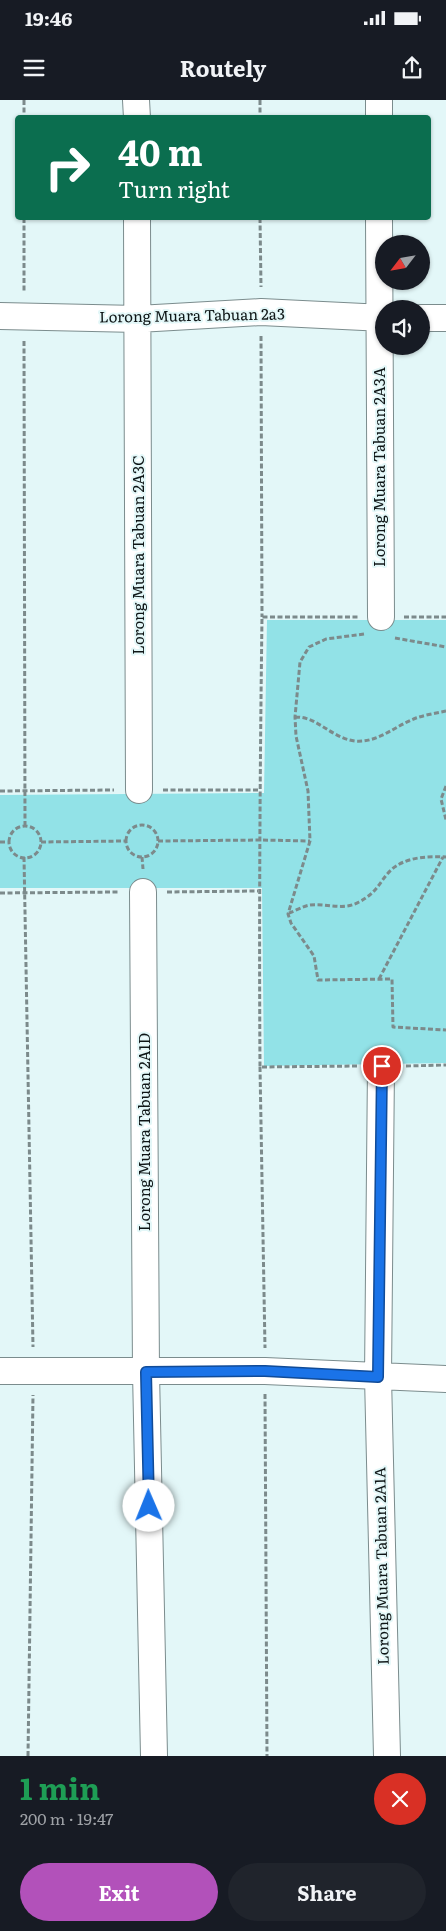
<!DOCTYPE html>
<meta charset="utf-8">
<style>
:root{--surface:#171b24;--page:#20242c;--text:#f1f3f6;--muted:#9ea1a6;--accent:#b251ba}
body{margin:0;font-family:Literata,serif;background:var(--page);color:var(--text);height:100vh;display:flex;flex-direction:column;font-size:19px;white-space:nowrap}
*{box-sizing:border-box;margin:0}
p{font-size:16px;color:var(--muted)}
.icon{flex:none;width:28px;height:28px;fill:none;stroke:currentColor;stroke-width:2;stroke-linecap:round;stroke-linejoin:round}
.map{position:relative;height:1656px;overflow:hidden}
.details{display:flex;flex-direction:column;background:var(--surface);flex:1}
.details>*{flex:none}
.banner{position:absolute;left:15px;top:15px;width:416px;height:105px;border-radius:5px;box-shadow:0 1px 4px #0004;background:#0b6e4f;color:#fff;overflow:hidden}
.needle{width:32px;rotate:239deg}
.buttons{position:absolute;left:375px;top:135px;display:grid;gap:10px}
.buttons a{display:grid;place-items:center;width:55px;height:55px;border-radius:50%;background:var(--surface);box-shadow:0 1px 4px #0004;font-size:25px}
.pin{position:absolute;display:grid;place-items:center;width:42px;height:42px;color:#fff;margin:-21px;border:2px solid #fff;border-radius:50%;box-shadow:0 1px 5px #0007}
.me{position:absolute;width:55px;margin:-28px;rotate:359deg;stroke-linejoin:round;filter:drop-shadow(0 0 4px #0008)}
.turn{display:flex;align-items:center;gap:18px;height:105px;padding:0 20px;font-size:22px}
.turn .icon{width:65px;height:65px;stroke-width:2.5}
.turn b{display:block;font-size:35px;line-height:42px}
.round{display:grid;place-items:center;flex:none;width:52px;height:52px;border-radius:26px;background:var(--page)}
.summary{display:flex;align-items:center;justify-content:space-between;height:85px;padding:0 20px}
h1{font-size:30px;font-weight:700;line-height:38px;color:#1e9e55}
.action{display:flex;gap:10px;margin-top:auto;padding:10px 20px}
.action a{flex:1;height:58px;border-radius:30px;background:var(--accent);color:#fff;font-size:20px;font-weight:700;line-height:58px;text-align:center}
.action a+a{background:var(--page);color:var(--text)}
.status{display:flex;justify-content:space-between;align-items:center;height:35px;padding:0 25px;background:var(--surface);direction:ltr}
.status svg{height:14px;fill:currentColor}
header{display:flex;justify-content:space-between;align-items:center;height:65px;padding:0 20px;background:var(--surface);font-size:22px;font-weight:700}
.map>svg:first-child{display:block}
.green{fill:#92e2e7}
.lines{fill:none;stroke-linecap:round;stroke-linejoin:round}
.minor-casing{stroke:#7b8c8d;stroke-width:28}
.path{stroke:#7c8a8b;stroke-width:3;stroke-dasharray:5 2.5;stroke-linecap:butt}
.minor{stroke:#fff;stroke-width:26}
.route-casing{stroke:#114b97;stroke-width:12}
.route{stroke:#1a73e8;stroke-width:9}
.labels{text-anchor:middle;stroke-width:4;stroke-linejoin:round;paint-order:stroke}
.street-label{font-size:15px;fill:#0e1516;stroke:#e3f7f8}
</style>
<div class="status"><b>19:46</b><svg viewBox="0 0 49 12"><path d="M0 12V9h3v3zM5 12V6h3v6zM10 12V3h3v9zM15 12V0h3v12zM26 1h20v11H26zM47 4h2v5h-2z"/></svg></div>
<header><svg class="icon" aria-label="menu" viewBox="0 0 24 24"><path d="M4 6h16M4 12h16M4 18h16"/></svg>Routely<svg class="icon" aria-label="share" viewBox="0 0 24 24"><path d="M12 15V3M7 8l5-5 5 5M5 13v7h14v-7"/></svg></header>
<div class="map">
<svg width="446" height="1656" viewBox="0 0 446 1656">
<rect width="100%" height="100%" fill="#e3f7f8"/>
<!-- green -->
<path class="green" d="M267 520H446V963L264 966 262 788H0V695L264 693Z"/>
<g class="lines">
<!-- minor casing -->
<g class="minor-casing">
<path id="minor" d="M136 0 137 18
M379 0V18
M137 118 139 690
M379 118 381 517
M0 216 138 219 261 212 384 218
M421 218H446
M143 792 146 1272 154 1656
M381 966 378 1277 387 1656
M0 1271H265L446 1279"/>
</g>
<!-- path -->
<path class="path" d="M24 0V18
M260 0V18
M24 118V192
M260 118 261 187
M261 236 262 517
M24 241 25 726
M404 517H446
M364 534 326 539 309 547 300 562 295 617 296 636 308 691 310 741 288 814 291 823 314 856 318 880 392 879 393 927 446 930
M395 538 446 547
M295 617C317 616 331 638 355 641 378 643 395 626 416 618 425 615 436 613 446 611
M446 686 441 699 446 720
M163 690H260
M0 691 114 690
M126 741a16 16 0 1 1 32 0a16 16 0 1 1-32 0Z
M9 742a16 16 0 1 1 32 0a16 16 0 1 1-32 0Z
M158 741 261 740 310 741
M0 742H9
M41 742 125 741
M24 757 33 1247
M142 757 143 769
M167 792 258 791
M0 793 118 792
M289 813C295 811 303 806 310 805 327 803 343 811 359 802 378 792 379 782 391 770 405 757 428 756 446 757
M379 879 443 757
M357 966 260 967C259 817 260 667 262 517H358
M406 966 446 965
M260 967 265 1248
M265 1294 267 1656
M28 1656 33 1295"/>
<!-- minor -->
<use href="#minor" class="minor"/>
</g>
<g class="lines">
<!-- route casing -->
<g class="route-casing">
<path id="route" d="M149 1406 146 1272 265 1271 378 1277 382 966"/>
</g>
<!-- route -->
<use href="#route" class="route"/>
</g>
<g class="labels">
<!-- street labels -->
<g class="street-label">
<text transform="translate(192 216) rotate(-1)" y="5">Lorong Muara Tabuan 2a3</text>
<text transform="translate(380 367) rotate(-90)" y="5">Lorong Muara Tabuan 2A3A</text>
<text transform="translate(139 455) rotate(-90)" y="5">Lorong Muara Tabuan 2A3C</text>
<text transform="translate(145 1032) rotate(-90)" y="5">Lorong Muara Tabuan 2A1D</text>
<text transform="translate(382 1466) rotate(-91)" y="5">Lorong Muara Tabuan 2A1A</text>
</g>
</g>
</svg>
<div class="buttons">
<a><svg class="needle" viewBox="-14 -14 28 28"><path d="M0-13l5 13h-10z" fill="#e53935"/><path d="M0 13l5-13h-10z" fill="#9ea1a6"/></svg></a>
<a><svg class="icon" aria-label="sound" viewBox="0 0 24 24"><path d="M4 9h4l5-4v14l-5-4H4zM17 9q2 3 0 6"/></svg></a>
</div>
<div class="pin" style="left:382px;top:966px;background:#d93025"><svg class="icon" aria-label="arrive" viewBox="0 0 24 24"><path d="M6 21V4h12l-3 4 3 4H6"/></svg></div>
<svg class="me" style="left:149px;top:1406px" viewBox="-20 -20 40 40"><circle r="19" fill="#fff"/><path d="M0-13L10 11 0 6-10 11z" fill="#1a73e8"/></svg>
<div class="banner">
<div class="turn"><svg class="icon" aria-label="right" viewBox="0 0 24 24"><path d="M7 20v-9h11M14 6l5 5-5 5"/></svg><div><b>40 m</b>Turn right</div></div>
</div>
</div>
<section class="details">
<div class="summary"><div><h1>1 min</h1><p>200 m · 19:47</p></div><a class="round" style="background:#d93025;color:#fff"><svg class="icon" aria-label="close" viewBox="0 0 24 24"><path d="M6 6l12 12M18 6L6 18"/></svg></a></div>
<div class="action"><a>Exit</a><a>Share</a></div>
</section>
